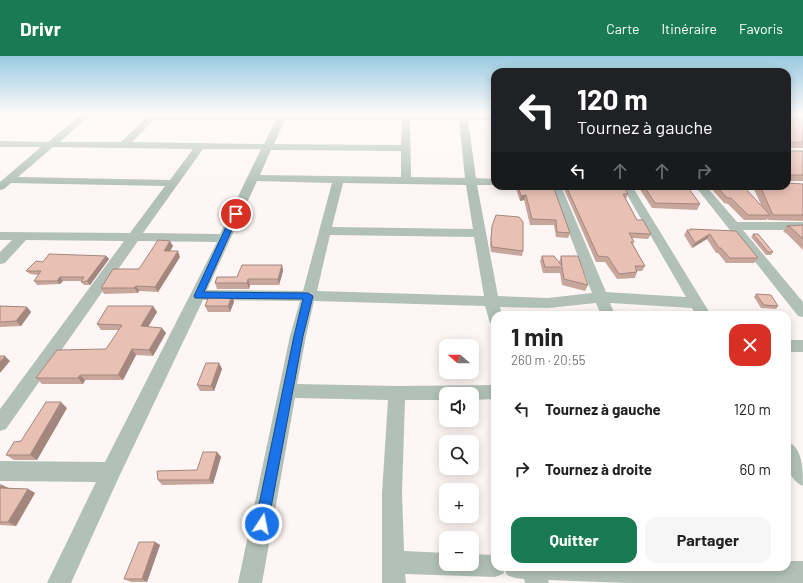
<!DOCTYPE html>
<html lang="fr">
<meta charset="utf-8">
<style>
:root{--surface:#fff;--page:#f6f6f6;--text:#222;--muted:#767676;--accent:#197b53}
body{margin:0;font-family:Barlow,sans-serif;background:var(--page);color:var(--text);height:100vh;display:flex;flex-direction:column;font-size:15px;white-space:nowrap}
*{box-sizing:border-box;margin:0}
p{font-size:13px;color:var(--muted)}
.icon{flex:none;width:22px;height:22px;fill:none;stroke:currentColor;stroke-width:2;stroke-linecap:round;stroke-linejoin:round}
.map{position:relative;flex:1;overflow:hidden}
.side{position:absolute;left:491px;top:255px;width:300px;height:260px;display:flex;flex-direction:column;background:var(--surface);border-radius:12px;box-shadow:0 2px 10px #0003}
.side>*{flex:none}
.hud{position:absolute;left:491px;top:12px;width:300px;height:122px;border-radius:12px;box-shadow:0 2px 10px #0003;background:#202124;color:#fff;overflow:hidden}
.needle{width:26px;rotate:290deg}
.tools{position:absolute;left:439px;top:283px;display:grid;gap:8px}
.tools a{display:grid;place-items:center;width:40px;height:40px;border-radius:8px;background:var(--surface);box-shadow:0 2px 10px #0003;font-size:20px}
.pin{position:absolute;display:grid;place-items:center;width:34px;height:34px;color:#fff;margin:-17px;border:2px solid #fff;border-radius:50%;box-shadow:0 1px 4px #0007}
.me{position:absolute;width:44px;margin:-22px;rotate:11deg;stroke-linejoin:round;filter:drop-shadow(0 0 3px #0008)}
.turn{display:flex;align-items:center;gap:14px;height:84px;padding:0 20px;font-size:18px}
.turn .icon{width:52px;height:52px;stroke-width:2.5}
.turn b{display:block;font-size:28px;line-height:34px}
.lanes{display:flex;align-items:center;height:38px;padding:0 20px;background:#0003;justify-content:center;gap:20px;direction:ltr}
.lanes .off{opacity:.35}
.round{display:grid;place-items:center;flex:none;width:42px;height:42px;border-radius:12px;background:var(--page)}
.headline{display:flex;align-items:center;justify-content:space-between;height:68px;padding:0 20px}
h1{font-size:24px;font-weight:700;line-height:30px}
.button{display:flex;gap:8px;margin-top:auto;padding:8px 20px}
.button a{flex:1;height:46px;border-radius:12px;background:var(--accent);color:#fff;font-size:16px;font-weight:700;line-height:46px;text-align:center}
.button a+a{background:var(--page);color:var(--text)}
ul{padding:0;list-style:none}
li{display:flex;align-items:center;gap:12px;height:60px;padding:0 20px}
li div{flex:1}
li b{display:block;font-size:15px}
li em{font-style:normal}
header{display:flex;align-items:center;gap:24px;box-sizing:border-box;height:56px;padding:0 20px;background:var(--accent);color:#fff}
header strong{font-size:19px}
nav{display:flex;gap:22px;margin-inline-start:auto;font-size:14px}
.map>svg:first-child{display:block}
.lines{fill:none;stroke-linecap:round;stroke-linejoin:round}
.minor{fill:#b1c1b8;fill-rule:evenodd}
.wall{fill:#c8a69b}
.shaded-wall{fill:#a3877e}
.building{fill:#e9c1b4;stroke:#a3877e}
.route{fill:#1a73e8;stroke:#114b97}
</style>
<header>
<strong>Drivr</strong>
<nav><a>Carte</a><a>Itinéraire</a><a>Favoris</a></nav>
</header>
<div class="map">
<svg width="803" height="527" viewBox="0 0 803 527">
<rect width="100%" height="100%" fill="#fef6f4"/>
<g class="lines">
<!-- minor -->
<path class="minor" d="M82 58H91L60 86H121L150 58H495V64H468L476 122 495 123V129H477L498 240 548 242 592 237 551 130H561L606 236 686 241 622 130H632L711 259H696L692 252 610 247 615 259H601L596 247 548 252 500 251 502 259H495V269L490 267 485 250 314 245 306 280 297 328 397 330 495 329V343L472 344V338H446V344H405L402 437 404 495 446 497V508H472V498L495 499V511H787V505H803V527H627L548 524 549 527H525L524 523 515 522 507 519 505 514 503 518 495 521 405 518 406 527H382V437L388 344 295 342 262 527H238L290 280 300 245 203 244 118 423 71 527H47L96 426 0 425V405L105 406 217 186 138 185 6 373 0 375V353L124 185 26 184 5 207 0 208V196L12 184H0V176L130 177 165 130 11 127 4 133 0 134V126L41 91H0V85L48 86ZM154 64H276L264 88 132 86ZM285 64H402L401 89 274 88ZM410 64H459L465 122 411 121ZM53 91 193 93 170 124 18 121ZM203 93H261L220 178 143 177ZM271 94 401 95V121L260 119ZM257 125 332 127 303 235 207 234ZM343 127 466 129 473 173 332 171ZM330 179 474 181 484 240 317 235Z
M787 61H803V67H787Z
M695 130H706L737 166H803V174H743L803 246V261L798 260Z
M787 284H803V296H787Z
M787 385C803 392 803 413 803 430 785 422 787 402 787 385Z"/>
</g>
<!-- wall -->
<path class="wall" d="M787 58 803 67V92H789L790 95H803V125H788L787 126Z
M803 128V165L768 164V163L766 164H744L728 148 724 147 709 130H743L762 151 754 133 756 130Z
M515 130H553L570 177 568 182 556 181 554 169H530L524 144 520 145Z
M563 130H624L628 138 626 143 637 164 651 178 648 183 632 182 634 186 633 188 645 210 642 215H637V216L635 222 617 223 605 206H596L563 131Z
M640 130H687L700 148 697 154 652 152 639 132Z
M803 169V194L786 177 783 176 787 170Z
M492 170 523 195 522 200 491 196 490 189Z
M690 173 736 175 758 202 754 207H726L718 197H716L707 183 692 192 684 179 687 174H690Z
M753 178 773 196 771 199H766L751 181Z
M173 190 170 195 180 201 158 236 139 235 138 237 104 238 101 232 139 213Z
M106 200 109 203 90 229H84L81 226V225H63L60 228 37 229 34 225 39 219 30 218 26 215 43 206Z
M542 200 559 206 561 200 588 229 585 235 562 229 560 217H543L540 205Z
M282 209 283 215 279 229H250L249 233H217L215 227Z
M756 238 778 250 776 253 761 252 754 241Z
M232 240 234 246 230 256H208L205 250Z
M0 250 27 251 31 256 21 270 0 271Z
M153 250 157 256 148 271 166 277 153 300 136 299 123 324H85L83 328H42L36 322 106 293 119 274H101L97 268Z
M219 307 222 313 214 335H200L197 329Z
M67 352 37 404H14L6 399 21 385Z
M217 396 221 401 213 428 162 429 158 424 197 414Z
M0 429H2L9 432 28 433 35 437 16 470 0 469Z
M155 486 160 489 147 526H131L124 523Z"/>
<!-- shaded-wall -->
<path class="shaded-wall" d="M526 139 524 144 520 145 521 140Z
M710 178 707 183 692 192 695 187Z
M170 185 173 190 167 200 164 195Z
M178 195 180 201 158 236 155 231Z
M106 200 109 203 90 229 87 225Z
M282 209 283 215 279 229 278 223Z
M60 221 63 225 60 228 57 225Z
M248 223 250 229 249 233 247 227Z
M136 230 139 235 138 237 134 232Z
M232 240 234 246 230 256 228 250Z
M153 250 157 256 145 276 141 270Z
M27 251 31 256 21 270 16 265Z
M162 272 166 277 153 300 149 294Z
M132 293 136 299 123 324 118 319Z
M5 300 10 305 0 317V306Z
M219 307 222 313 214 335 211 330Z
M80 319 85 324 83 328 78 322Z
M61 346 67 352 37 404 30 399Z
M217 396 221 401 213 428 209 424Z
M2 429 10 433 0 432Z
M28 433 35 437 16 470 8 466Z
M155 486 160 489 147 526 142 523Z"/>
<!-- building -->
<path class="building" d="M787 58H791L793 61 803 67V86H791L789 88 790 95H803V119H791L790 123 787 124Z
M787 127 803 128V159H773L760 130H787Z
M518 130H553L570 177 557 176 556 164 532 163 526 139 521 140Z
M566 130H624L628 138H623L637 164H643L651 178 629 177 634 186H631L645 210H635L637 216 619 218 608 201 598 200Z
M644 130H687L700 148 655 147Z
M716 130H743L770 159H748L731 142H727Z
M496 159 519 161 523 166V195L492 191 491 184 492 170Z
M803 169V183L790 171 787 170Z
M690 173 736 175 758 202H730L721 192H719L710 178 695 187 687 174H691Z
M753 178H758L773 196H768Z
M158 184 170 185 164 195H178L155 231 136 230 134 232H101L113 213H139Z
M49 198 106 200 87 225 81 226 84 221H60L57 225H34L41 215H26L36 205 43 206Z
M542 200H554L562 210 561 200H578L588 229 564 223 562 211H545Z
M242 209H282L278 223H248L247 227H215L217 221H237Z
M756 238 771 239 778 250 764 249Z
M209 240H232L228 250H205Z
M0 250 27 251 16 265 0 266Z
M108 250H153L141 270 162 272 149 294 132 293 118 319H80L78 322H36L57 294 106 293 122 269 97 268Z
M0 300H5L0 306Z
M206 307H219L211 330 197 329Z
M46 346H61L30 399H6L14 386 21 385Z
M203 396H217L209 424H158L157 415 197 414Z
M0 429H2L0 432 28 433 8 466H0Z
M139 486H155L142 523H124Z"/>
<!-- sky -->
<linearGradient id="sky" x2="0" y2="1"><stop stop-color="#99cae0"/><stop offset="0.44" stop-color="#fffbfa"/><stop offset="1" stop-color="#fffbfa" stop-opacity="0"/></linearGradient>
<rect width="803" height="132" fill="url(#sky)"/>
<!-- route -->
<path class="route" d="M236 156 239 158 204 236 308 237 313 240 303 280 268 468 266 472 262 474 257 472 255 468 294 280 303 243 195 242 194 240 232 158Z"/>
</svg>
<div class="tools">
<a><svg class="needle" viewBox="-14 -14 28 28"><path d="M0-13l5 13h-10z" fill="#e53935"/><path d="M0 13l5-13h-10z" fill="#767676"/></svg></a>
<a><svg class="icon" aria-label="sound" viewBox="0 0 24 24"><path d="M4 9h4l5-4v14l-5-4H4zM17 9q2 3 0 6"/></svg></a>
<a><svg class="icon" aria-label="search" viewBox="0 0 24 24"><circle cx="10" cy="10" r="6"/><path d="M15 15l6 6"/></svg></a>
<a>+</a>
<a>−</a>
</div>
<div class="pin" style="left:236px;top:158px;background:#d93025"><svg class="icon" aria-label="arrive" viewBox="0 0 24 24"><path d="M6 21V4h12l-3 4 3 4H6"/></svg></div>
<svg class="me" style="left:262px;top:468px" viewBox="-20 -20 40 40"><circle r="17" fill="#1a73e8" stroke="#fff" stroke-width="3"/><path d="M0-11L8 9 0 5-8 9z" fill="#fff"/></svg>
<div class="hud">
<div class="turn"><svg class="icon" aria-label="left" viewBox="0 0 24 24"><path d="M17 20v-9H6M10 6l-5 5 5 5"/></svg><div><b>120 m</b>Tournez à gauche</div></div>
<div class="lanes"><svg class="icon" aria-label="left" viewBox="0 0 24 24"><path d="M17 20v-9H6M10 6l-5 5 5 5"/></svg><svg class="icon off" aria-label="ahead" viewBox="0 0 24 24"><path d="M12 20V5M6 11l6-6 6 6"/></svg><svg class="icon off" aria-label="ahead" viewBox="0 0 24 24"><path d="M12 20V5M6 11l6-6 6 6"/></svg><svg class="icon off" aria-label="right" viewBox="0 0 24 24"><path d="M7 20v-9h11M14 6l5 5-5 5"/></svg></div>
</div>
<section class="side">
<div class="headline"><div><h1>1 min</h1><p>260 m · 20:55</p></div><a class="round" style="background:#d93025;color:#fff"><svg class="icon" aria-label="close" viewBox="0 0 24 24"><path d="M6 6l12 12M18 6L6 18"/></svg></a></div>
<ul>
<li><svg class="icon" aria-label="left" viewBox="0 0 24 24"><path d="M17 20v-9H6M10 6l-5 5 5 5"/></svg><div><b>Tournez à gauche</b></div><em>120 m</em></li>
<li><svg class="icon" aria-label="right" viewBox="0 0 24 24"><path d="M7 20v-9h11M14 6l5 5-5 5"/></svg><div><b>Tournez à droite</b></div><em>60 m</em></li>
</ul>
<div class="button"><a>Quitter</a><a>Partager</a></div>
</section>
</div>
